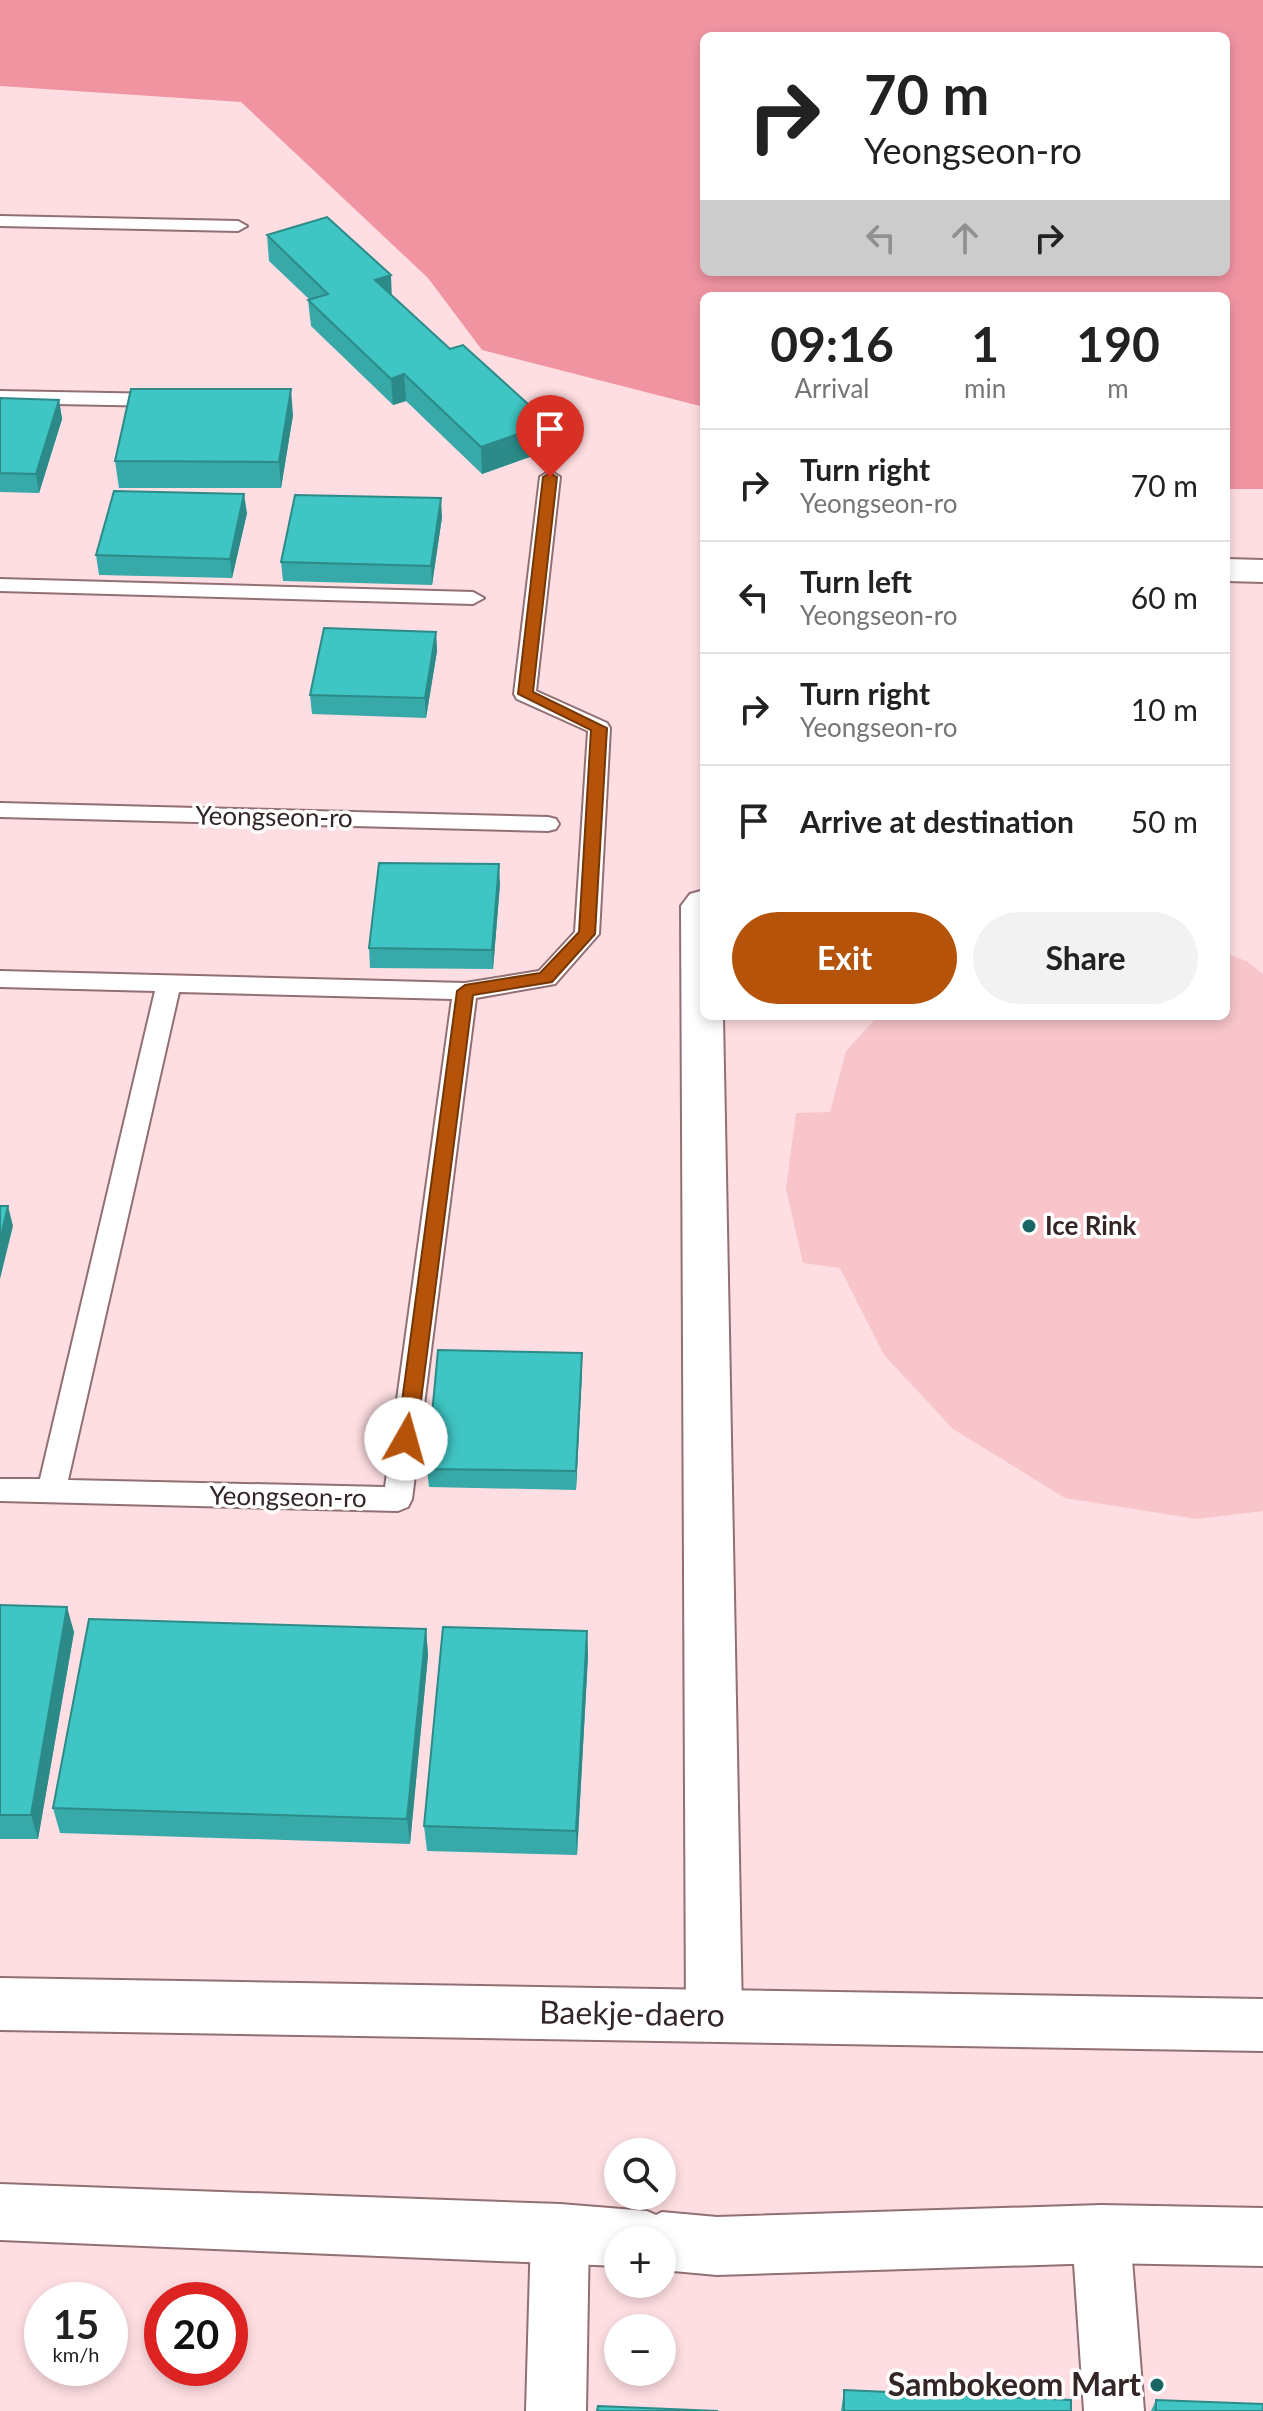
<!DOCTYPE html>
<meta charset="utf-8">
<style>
:root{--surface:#fff;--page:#f2f2f2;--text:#222;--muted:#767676;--line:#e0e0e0;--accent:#b45309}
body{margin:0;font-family:Lato,sans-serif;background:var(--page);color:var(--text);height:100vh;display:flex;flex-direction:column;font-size:30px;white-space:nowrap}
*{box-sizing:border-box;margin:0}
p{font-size:26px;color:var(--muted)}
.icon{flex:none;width:44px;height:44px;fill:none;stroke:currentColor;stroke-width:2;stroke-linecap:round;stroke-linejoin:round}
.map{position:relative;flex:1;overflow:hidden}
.drawer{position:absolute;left:700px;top:292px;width:530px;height:728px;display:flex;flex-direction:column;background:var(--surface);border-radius:12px;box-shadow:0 4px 12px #0003}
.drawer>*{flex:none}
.hud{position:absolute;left:700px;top:32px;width:530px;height:244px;border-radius:12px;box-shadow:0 4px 12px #0003;background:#fff;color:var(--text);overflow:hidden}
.fabs{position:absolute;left:604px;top:2138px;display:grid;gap:16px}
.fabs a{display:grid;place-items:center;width:72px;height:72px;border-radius:50%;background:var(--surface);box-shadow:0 4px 12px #0003;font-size:40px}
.speed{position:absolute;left:24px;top:2282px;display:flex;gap:16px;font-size:40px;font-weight:700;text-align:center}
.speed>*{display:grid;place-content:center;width:104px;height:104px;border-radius:50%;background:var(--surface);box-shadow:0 4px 12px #0003;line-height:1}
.speed small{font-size:20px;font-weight:400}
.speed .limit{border:12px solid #d22;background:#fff;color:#111}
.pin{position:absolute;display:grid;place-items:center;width:68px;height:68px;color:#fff;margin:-82px -34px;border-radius:50% 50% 50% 0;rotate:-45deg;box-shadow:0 0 8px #0007}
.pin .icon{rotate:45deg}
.me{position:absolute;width:88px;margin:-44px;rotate:7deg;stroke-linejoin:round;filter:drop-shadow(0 0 6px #0008)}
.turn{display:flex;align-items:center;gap:28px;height:168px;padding:0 32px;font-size:36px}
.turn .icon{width:104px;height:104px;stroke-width:2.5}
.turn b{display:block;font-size:56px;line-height:68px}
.lanes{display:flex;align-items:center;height:76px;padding:0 32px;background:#0003;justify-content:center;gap:40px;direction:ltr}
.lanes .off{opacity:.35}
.eta{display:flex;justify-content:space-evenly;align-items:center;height:136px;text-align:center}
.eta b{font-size:48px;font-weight:700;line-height:56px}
.action{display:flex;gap:16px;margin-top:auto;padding:16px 32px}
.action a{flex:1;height:92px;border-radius:48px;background:var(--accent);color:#fff;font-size:32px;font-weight:700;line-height:92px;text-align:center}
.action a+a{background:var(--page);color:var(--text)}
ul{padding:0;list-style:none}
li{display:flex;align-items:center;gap:24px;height:112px;padding:0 32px;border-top:2px solid var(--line)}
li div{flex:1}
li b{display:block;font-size:30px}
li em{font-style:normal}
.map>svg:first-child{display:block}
.green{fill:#f7c5ca}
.forest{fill:#f194a2;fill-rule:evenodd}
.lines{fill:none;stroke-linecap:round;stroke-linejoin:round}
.lane-casing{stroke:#916f73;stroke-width:4}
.street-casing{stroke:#916f73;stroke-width:4}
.secondary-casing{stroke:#916f73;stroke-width:4}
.lane{fill:#fff;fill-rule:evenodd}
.street{fill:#fff;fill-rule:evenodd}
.secondary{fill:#fff;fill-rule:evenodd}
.wall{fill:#36a9a8}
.shaded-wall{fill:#2c8a88}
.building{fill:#3fc5c3;stroke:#2c8a88;stroke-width:2}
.route{fill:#b45309;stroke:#753606;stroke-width:2}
.poi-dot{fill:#196665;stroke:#fff;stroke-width:3}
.labels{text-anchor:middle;stroke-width:7;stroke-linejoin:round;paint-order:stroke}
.street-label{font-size:26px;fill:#342627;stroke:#fff}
.poi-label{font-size:26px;font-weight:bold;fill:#342627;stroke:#fff;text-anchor:start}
.near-street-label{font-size:32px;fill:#342627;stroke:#fff}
.near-poi-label{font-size:32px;font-weight:bold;fill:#342627;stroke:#fff;text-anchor:end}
</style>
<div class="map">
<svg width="1263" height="2411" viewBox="0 0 1263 2411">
<rect width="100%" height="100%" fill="#fedee2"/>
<!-- green -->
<path class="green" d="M1226 953 1248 962 1263 974V1511L1197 1519 1065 1498 953 1429 884 1355 840 1268 803 1263 786 1189 796 1113 830 1112 846 1051 878 1016H1226Z"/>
<!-- forest -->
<path class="forest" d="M0 0H1263V489H1226V296H704V407L482 350 428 278 241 102 0 86ZM704 36H1226V272H704Z"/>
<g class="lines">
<!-- lane casing -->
<g class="lane-casing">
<path id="lane" d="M0 216 238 221 247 226 238 231 0 226Z
M0 391 164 394 174 400 164 406 0 403Z
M550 471 560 477 536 691 607 723 610 728 599 934 555 984 476 998 412 1499 408 1507 398 1511 0 1501V1479H40L155 991 0 987V971L465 983 539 971 575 932 588 731 517 699 514 694 540 477ZM179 992 452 999 385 1487 68 1480Z
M0 579 473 592 484 598 473 604 0 591Z
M0 803 548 817 556 819 559 824 556 829 548 831 0 817Z"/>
</g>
<!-- street casing -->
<g class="street-casing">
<path id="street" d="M1226 559 1263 560V582L1226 581Z
M704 890V1016H723L742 2015 734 2033 714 2041 694 2033 686 2015 681 906 690 894Z
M560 2204 581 2213 589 2233 586 2411H526L531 2233 539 2213Z
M1101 2205 1122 2214 1130 2234 1144 2411H1084L1072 2234 1080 2214Z"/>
</g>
<!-- secondary casing -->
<g class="secondary-casing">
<path id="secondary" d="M0 1978 1263 1999V2051L0 2030Z
M0 2184 560 2204 647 2211 656 2215 662 2212 717 2217 1101 2205 1263 2208V2266L1101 2263 717 2275 662 2270V2240H618V2266L0 2240Z"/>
</g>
<!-- lane -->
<use href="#lane" class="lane"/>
<!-- street -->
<use href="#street" class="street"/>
<!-- secondary -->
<use href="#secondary" class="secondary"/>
</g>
<!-- wall -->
<path class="wall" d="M267 235 392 296 450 349 549 423V450L482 474 406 401 393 405 311 326 308 300H310L269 261Z
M0 398 59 400 62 419 39 493 0 492Z
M293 415 281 488H119L115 461Z
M247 513 232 578 99 575 96 555Z
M442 517 432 585 283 581 281 562Z
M436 632 437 651 426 718 312 714 310 695Z
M500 884 493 969 370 968 369 948Z
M582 1372 576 1490 429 1487 427 1469Z
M0 1605 74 1632 38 1839H0Z
M426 1629 428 1655 410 1844 60 1833 53 1808Z
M587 1631 588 1656 577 1855 427 1851 424 1826Z
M844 2390 1071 2411H841Z
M1156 2400 1263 2411H1151Z"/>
<!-- shaded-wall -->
<path class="shaded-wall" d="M391 275 392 300 375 280Z
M404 374 406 401 393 405 391 379Z
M291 389 293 415 281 488 279 462Z
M59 400 62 419 39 493 36 474Z
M549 423V450L482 474 481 447Z
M244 494 247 513 232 578 230 559Z
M441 498 442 517 432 585 431 566Z
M436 632 437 651 426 718 425 698Z
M499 864 500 884 493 969 492 950Z
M8 1206 13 1226 0 1279V1240Z
M582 1353V1372L576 1490V1471Z
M67 1607 74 1632 38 1839 31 1815Z
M426 1629 428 1655 410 1844 407 1819Z
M587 1631 588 1656 577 1855 576 1831Z"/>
<!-- building -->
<path class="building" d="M327 217 391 275 375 280 450 349 463 345 549 423 481 447 404 374 391 379 308 300 328 294 267 235Z
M131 389H291L279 462 115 461Z
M0 398 59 400 36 474 0 473Z
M114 491 244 494 230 559 96 555Z
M295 495 441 498 431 566 281 562Z
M324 628 436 632 425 698 310 695Z
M379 863 499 864 492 950 369 948Z
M0 1206H8L0 1240Z
M438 1350 582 1353 576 1471 427 1469Z
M0 1605 67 1607 31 1815H0Z
M89 1619 426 1629 407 1819 53 1808Z
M443 1627 587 1631 576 1831 424 1826Z
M844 2390 1071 2400V2411H844Z
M1156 2400 1263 2404V2411H1156Z
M598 2406 718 2411H597Z"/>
<!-- route -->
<path class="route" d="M550 473 557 477 533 692 607 728 595 934 552 982 473 995 416 1439 413 1445H399L397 1439 457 991 465 985 540 973 579 932 591 730 518 694 543 477Z"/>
<!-- markers -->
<g class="poi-dot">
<circle cx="1029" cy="1226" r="8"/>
<circle cx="1157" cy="2385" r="8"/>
</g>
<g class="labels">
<!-- street labels -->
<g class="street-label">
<text transform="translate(274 817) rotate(1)" y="9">Yeongseon-ro</text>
<text transform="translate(288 1497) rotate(1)" y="9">Yeongseon-ro</text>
</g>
<!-- poi labels -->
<g class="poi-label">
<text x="1045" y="1235">Ice Rink</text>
</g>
<!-- near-street labels -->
<g class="near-street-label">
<text transform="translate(632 2014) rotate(1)" y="11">Baekje-daero</text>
</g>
<!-- near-poi labels -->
<g class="near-poi-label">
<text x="1141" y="2396">Sambokeom Mart</text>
</g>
</g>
</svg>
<div class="fabs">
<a><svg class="icon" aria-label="search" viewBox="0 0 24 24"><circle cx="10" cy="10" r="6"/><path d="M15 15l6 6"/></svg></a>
<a>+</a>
<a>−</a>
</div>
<div class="speed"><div>15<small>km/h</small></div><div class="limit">20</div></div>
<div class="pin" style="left:550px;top:477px;background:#d93025"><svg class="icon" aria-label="arrive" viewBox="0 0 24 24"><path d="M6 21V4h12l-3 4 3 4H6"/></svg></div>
<svg class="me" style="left:406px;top:1439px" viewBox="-20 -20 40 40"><circle r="19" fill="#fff"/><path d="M0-13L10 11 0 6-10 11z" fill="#b45309"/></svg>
<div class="hud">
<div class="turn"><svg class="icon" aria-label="right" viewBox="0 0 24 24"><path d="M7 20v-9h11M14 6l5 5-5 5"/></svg><div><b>70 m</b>Yeongseon-ro</div></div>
<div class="lanes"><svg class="icon off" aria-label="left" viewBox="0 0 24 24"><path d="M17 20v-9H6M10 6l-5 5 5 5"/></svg><svg class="icon off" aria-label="ahead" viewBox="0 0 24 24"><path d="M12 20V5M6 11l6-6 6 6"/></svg><svg class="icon" aria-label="right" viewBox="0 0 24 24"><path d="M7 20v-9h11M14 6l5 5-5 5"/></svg></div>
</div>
<section class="drawer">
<div class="eta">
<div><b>09:16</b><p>Arrival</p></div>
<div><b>1</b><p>min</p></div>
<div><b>190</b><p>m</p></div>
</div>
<ul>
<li><svg class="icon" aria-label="right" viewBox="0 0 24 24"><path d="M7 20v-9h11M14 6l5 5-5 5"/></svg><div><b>Turn right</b><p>Yeongseon-ro</p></div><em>70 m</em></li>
<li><svg class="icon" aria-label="left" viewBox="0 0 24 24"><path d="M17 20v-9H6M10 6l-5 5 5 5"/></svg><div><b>Turn left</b><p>Yeongseon-ro</p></div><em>60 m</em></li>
<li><svg class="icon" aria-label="right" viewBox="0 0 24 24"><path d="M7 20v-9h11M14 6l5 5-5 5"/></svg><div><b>Turn right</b><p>Yeongseon-ro</p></div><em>10 m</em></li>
<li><svg class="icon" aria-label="arrive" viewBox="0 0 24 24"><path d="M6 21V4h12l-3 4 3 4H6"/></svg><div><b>Arrive at destination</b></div><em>50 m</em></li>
</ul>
<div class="action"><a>Exit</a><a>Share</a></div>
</section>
</div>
